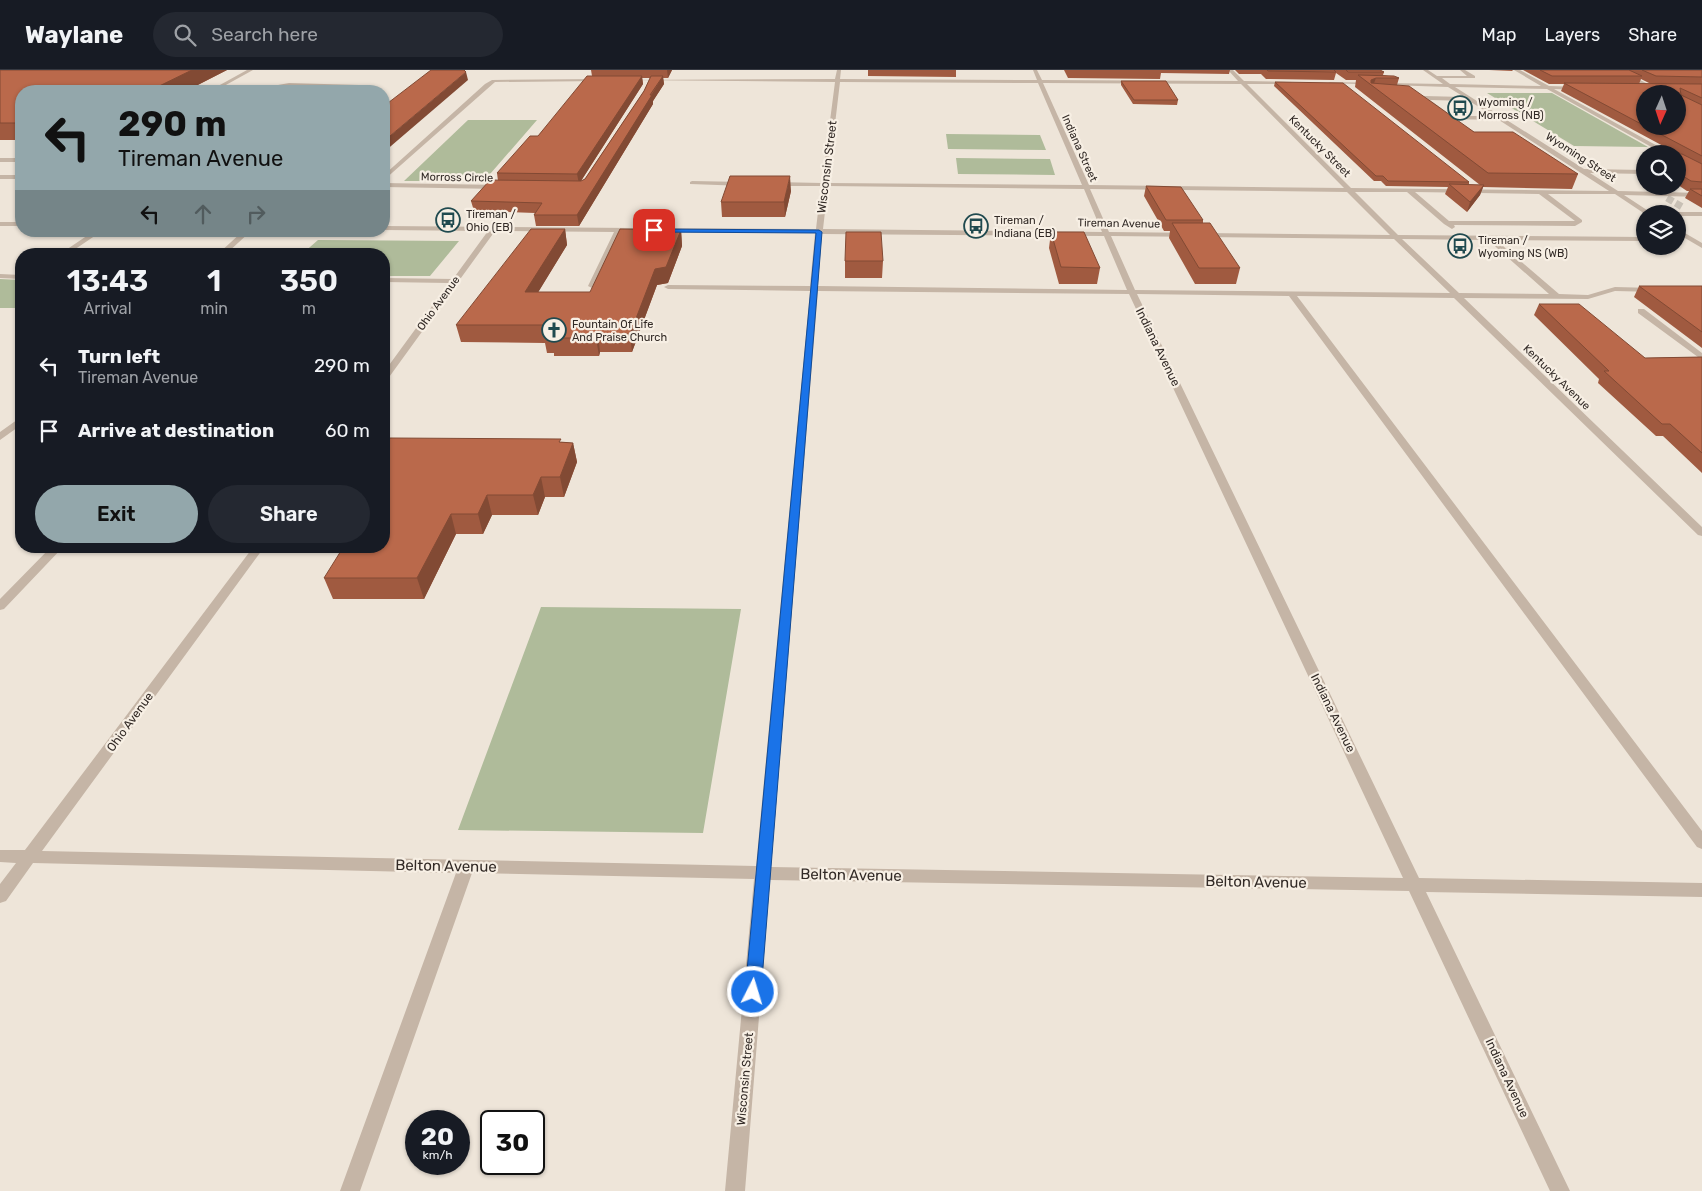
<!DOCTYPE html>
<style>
:root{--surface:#171b24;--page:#242831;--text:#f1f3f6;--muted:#9ea1a6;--line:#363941;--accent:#93a7ab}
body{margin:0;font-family:Rubik,sans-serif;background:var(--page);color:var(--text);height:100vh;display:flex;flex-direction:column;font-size:19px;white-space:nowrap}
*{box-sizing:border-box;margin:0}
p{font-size:16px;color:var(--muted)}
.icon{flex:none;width:28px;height:28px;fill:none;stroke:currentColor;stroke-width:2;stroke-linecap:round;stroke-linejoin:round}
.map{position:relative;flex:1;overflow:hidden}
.details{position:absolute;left:15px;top:178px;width:375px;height:305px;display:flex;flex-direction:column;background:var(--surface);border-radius:20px;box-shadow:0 1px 4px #0004}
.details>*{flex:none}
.banner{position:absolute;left:15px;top:15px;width:375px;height:152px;border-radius:20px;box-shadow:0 1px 4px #0004;background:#93a7ab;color:#111;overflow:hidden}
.needle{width:32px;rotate:183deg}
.fabs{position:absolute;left:1636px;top:15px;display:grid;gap:10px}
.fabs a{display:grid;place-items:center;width:50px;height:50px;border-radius:50%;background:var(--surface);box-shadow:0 1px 4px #0004;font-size:25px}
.speed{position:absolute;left:405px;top:1040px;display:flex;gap:10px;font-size:25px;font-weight:700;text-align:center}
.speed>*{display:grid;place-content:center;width:65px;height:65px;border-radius:50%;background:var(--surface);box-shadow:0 1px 4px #0004;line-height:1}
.speed small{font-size:12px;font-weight:400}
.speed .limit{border:2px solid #111;border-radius:8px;background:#fff;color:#111}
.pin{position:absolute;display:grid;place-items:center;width:42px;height:42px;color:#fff;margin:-21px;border-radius:10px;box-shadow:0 2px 8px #0006}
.me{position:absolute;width:55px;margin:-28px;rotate:5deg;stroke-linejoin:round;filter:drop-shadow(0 0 4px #0008)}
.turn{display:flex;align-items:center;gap:18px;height:105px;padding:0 20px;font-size:22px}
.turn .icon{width:65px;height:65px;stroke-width:2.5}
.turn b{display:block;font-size:35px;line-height:42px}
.lanes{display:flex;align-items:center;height:48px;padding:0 20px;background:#0003;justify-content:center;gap:25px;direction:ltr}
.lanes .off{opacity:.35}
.eta{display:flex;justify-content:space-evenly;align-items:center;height:85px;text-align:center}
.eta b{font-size:30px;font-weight:600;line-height:35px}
.cta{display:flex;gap:10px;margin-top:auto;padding:10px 20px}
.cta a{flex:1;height:58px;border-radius:30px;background:var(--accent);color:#111;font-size:20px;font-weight:600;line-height:58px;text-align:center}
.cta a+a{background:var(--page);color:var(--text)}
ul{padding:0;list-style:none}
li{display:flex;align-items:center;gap:15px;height:65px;padding:0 20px}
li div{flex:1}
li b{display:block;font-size:19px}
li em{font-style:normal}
header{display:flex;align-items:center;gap:30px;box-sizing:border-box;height:70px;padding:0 25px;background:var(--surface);border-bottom:1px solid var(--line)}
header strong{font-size:24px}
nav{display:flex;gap:28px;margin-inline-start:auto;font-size:18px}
.search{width:350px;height:45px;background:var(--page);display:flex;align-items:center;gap:12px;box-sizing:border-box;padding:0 18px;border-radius:28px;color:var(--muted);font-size:19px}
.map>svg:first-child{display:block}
.green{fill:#afbb9a}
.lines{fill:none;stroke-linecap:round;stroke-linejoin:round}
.minor-tunnel{stroke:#c8c0b5;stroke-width:7;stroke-dasharray:7 3;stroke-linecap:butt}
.minor{fill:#c5b5a6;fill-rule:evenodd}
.wall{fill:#a05a40;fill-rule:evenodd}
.shaded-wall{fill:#824a34}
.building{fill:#ba694b;stroke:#824a34}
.route{fill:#1a73e8;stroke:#114b97}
.labels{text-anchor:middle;stroke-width:4.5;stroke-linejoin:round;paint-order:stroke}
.far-poi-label{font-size:11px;fill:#322a26;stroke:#f7efe4;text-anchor:start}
.far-street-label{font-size:11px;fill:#322a26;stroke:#f7efe4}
.street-label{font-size:12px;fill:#322a26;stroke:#f7efe4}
.near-street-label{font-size:15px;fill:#322a26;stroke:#f7efe4}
</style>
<header>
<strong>Waylane</strong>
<div class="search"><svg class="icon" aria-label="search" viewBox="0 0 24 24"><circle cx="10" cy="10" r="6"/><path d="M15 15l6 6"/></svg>Search here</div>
<nav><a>Map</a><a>Layers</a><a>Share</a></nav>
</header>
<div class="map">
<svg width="1702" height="1121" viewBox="0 0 1702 1121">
<rect width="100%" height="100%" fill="#eee5d9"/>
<!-- green -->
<path class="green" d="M1487 23H1552L1648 77 1574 76Z
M468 50H537L484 111H404Z
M946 64 1040 65 1046 80 948 79Z
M956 88 1050 89 1055 105 958 104Z
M318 170 459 171 430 206H384V184H302Z
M0 209 21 210V238H0Z
M541 537 741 539 703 763 458 760Z"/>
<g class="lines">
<!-- minor-tunnel -->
<path class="minor-tunnel" d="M1667 128 1684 138"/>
<!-- minor -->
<path class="minor" d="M247 0H253L215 21H209Z
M837 0H841L840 9 1037 10 1033 0H1037L1042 10 1238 11 1228 0H1233L1244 11 1292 12 1290 14H1247L1351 118 1609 121 1499 50 1449 49 1421 28 1424 26 1464 27 1448 17 1328 13 1330 12 1443 14 1423 0H1428L1437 6H1467L1460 0H1465L1475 6V8H1442L1450 14 1541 16 1514 0H1520L1549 16 1582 17 1580 20 1554 19 1672 84H1664L1547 19 1455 17 1584 99 1645 100V104L1590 103 1618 121 1702 123V127L1624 125 1653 144H1645L1615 124H1548L1582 150V152L1575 156 1454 155 1455 157 1452 159 1444 154 1407 122H1355L1398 165 1645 167V171L1496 170 1559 224 1588 225 1615 217 1654 218 1658 220 1657 222 1615 221 1588 229 1464 228 1702 457V466L1698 465 1454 228 1297 226 1702 761V779L1697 777 1289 226 1137 224 1419 808 1702 813V827L1426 822 1570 1121H1550L1409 821 770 810 745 1121H725L754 809 472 803 360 1121H340L456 803 33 793 6 831 0 833V814L16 793 0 792V780H25L254 476H265L42 781 756 796 810 221 668 219 664 217 668 215 810 216 815 163 665 162 662 160 665 158 816 159 821 116H775L772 114 775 112 822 113 835 12 625 10 835 9ZM840 12 1038 13 1082 115 828 113ZM1043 13 1241 14 1344 118 1089 115ZM1430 30 1469 31 1494 46H1452ZM828 116 1084 119 1102 162 823 159ZM1090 119 1347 122 1390 165 1109 162ZM1415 122 1539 124 1575 151H1449ZM822 164 1104 166 1127 220 818 216ZM1111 166 1394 169 1450 223 1135 220ZM1402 169 1488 170 1549 224 1459 223ZM818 221 1129 224 1403 808 771 797Z
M1614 0H1620L1668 24H1661Z
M600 9 602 11 495 12 384 110V105L485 14 492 10Z
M289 13 359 15 362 17 356 21H351L354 18 289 15 275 21H269L278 15Z
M0 88H21V92H0Z
M0 105H21V109H0Z
M692 111 745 112 748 114 745 116 690 114V112Z
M384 113 499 115 502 117 499 119 384 117Z
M1678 142H1702V146H1678V144H1675Z
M0 152H21V156H0Z
M384 156 635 158 638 160 635 162H621L596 216 592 218 588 216 614 162 495 161 387 310 384 311V302L449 213 384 212V208L453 209 488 161 384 160Z
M1678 159 1702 173V178L1678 164Z
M94 161H102L68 184H60Z
M243 161H251L226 184H218Z
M0 204 21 205V209L0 208Z
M1638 239H1644L1702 283V290L1638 243Z
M21 347V355L0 370V362Z
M52 476H64L4 539 0 540V529Z"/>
</g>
<!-- wall -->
<path class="wall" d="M0 0H227L186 21H21V70H0Z
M591 0H672L668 8H663L664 14 653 31V34L579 156H536L534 145 535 143 474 141 471 131 498 111 497 103 538 66 592 6ZM642 8H650L644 21 585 109 581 111 643 14Z
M868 0H956V7L868 6Z
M1064 0H1230L1229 4 1161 3 1160 9 1068 8Z
M1235 0H1380L1384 2 1383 5 1399 8 1397 15 1474 62 1578 104 1572 119 1483 117 1480 125 1467 142 1445 124 1448 117 1386 116 1381 111H1374L1274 16 1275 12 1469 112V115H1480L1355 17 1356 10H1346L1336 3 1334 10 1266 9 1261 4H1239Z
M1489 0H1513L1512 1Z
M1523 0H1702V138L1685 128 1689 121H1687L1678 115V84L1561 21 1564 14H1549ZM1641 9 1651 14H1639Z
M1121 11 1178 30 1177 35 1133 34 1121 15Z
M1643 84H1645V96L1639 93Z
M1146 116 1203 150V153L1240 198 1236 214H1195L1169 168 1170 161H1164L1144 126Z
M791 121 785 147H722L721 132Z
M565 159 567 175 538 222H590L681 160 682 176 668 213 657 215 632 282H600L599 286H554V283H547L545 273 461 272 456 255Z
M1051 162 1100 198 1097 214H1059L1049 178Z
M845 191H883L882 208H845Z
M1639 216H1702V278L1634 227Z
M1539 234 1645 288 1702 287V403L1663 366H1656L1598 313 1599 309 1534 245Z
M561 372 573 373 577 392 564 427H545L538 445H492L483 464H456L424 529H333L324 508Z"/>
<!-- shaded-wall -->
<path class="shaded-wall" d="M192 0H227L186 21H149Z
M667 0H672L668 8Z
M466 2 468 10 384 82V71Z
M642 6 643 14 579 114 577 104Z
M663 6 664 14 653 31V34L579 156 577 145Z
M1376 8 1373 16 1370 14 1371 10Z
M790 106 791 121 785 147 784 132Z
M1484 115 1480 125 1467 142 1470 132Z
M565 159 567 175 528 239 525 222Z
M681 160 682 176 668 213 657 215 632 282 630 264 655 199Z
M598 264 600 282 599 286 596 268Z
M573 373 577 392 564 427 560 407Z
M541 407 545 427 538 445 533 425Z
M487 425 492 445 483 464 478 444Z
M451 444 456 464 424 529 417 508Z"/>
<!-- building -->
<path class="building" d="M0 0H192L149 21H21V53H0Z
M431 0H464L466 2 384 71V36Z
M1267 0H1334L1336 2 1268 1Z
M1346 0H1380L1384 2H1348Z
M1540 0H1629L1642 6H1552Z
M1642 0H1702V7L1656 6Z
M1358 5 1394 6 1399 8H1376L1371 10V13L1409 16 1474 62H1513L1578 104 1488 103Z
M587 6H642L577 104 497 103 530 66H538Z
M651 6H663L650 25H652L577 145H534L542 133 471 131 490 110 581 111 585 109 644 21Z
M1121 11H1166L1178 30H1134Z
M1275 12 1343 13 1469 112 1388 111 1383 106H1376Z
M1564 13 1702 14V28L1680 18 1681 25 1702 35V86L1645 56H1678V24H1645V56Z
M1678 84H1682L1702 94V112L1691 111 1678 103Z
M730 106H790L784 132H721Z
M1449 114 1484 115 1470 132Z
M1146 116 1181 117 1203 150H1166Z
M1690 119H1702V126Z
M1172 153H1210L1240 198H1199Z
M531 159H565L525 222H590L620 159 681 160 666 197 655 199 630 264H598L596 268H551L552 265H544L550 255H456Z
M846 162H881L883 191H845Z
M1051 162H1084L1100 198 1061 197Z
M1639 216H1702V262Z
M1539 234H1579L1645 288 1702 287V383L1670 354H1662L1604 301H1609Z
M390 368 561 369 559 372 573 373 560 407H541L533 425H487L478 444H451L417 508H324L344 476H384V378Z"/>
<!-- route -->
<path class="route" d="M652 159 819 160 822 162 761 922 759 927 753 929 748 927 745 922 816 163 654 162 651 160Z"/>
<!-- icons -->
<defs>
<g id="bus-ring" transform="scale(1.25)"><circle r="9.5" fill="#f7efe4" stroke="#204a4f" stroke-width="1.5"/><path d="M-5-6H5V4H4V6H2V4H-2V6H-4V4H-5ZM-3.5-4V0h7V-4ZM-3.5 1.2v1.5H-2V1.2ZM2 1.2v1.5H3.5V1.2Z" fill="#204a4f"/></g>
<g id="church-ring" transform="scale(1.25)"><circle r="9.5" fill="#f7efe4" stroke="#204a4f" stroke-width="1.5"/><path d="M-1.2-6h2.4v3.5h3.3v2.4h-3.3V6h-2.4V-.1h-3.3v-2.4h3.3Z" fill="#204a4f"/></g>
</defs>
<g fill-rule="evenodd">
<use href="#bus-ring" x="1460" y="38"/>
<use href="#bus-ring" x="448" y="150"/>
<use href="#bus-ring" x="976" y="156"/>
<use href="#bus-ring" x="1460" y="176"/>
<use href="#church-ring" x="554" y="260"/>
</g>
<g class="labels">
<!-- far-poi labels -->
<g class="far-poi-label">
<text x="1478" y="36">Wyoming /<tspan x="1478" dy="13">Morross (NB)</tspan></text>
<text x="466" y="148">Tireman /<tspan x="466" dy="13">Ohio (EB)</tspan></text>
<text x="994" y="154">Tireman /<tspan x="994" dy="13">Indiana (EB)</tspan></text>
<text x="1478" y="174">Tireman /<tspan x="1478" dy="13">Wyoming NS (WB)</tspan></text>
<text x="572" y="258">Fountain Of Life<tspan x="572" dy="13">And Praise Church</tspan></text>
</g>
<!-- far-street labels -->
<g class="far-street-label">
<text transform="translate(1320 76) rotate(45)" y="4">Kentucky Street</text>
<text transform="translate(1080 78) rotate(66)" y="4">Indiana Street</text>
<text transform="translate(1581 87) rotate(33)" y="4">Wyoming Street</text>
<text transform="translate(457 107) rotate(1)" y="4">Morross Circle</text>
<text transform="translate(1119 153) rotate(1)" y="4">Tireman Avenue</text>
<text transform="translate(438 233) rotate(-54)" y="4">Ohio Avenue</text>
<text transform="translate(1557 307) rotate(44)" y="4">Kentucky Avenue</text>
</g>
<!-- street labels -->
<g class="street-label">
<text transform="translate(827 97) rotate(-83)" y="4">Wisconsin Street</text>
<text transform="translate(1158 277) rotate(64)" y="4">Indiana Avenue</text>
<text transform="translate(1333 643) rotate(64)" y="4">Indiana Avenue</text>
<text transform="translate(130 652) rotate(-54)" y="4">Ohio Avenue</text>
<text transform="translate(1507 1008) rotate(65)" y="4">Indiana Avenue</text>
<text transform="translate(745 1009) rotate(-85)" y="4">Wisconsin Street</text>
</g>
<!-- near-street labels -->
<g class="near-street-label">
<text transform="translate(446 796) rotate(1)" y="5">Belton Avenue</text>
<text transform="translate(851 805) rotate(1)" y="5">Belton Avenue</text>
<text transform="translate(1256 812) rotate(1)" y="5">Belton Avenue</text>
</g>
</g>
</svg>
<div class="fabs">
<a><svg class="needle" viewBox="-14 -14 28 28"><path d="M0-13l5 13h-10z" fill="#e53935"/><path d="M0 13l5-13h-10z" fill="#9ea1a6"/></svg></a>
<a><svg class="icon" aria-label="search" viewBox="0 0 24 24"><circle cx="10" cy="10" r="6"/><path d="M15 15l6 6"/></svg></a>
<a><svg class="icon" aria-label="layers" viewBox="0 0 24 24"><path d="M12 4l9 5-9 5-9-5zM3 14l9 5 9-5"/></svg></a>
</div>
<div class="speed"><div>20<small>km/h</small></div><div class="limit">30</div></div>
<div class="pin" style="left:654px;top:160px;background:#d93025"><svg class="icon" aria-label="arrive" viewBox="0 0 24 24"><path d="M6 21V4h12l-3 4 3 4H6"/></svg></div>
<svg class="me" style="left:753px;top:922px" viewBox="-20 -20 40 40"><circle r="17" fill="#1a73e8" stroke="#fff" stroke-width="3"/><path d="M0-11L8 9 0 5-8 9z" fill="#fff"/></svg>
<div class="banner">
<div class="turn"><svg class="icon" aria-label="left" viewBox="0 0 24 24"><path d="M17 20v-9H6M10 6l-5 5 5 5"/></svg><div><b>290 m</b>Tireman Avenue</div></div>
<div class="lanes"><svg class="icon" aria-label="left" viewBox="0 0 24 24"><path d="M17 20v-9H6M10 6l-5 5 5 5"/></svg><svg class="icon off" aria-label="ahead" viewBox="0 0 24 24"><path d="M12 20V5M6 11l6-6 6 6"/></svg><svg class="icon off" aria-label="right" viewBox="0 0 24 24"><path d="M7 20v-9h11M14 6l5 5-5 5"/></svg></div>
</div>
<section class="details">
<div class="eta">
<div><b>13:43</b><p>Arrival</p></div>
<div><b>1</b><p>min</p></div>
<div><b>350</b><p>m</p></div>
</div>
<ul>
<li><svg class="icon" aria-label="left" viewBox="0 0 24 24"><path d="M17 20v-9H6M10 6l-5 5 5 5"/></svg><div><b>Turn left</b><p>Tireman Avenue</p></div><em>290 m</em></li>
<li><svg class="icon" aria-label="arrive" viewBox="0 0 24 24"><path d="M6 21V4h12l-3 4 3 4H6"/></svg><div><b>Arrive at destination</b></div><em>60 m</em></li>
</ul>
<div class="cta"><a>Exit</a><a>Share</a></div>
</section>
</div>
